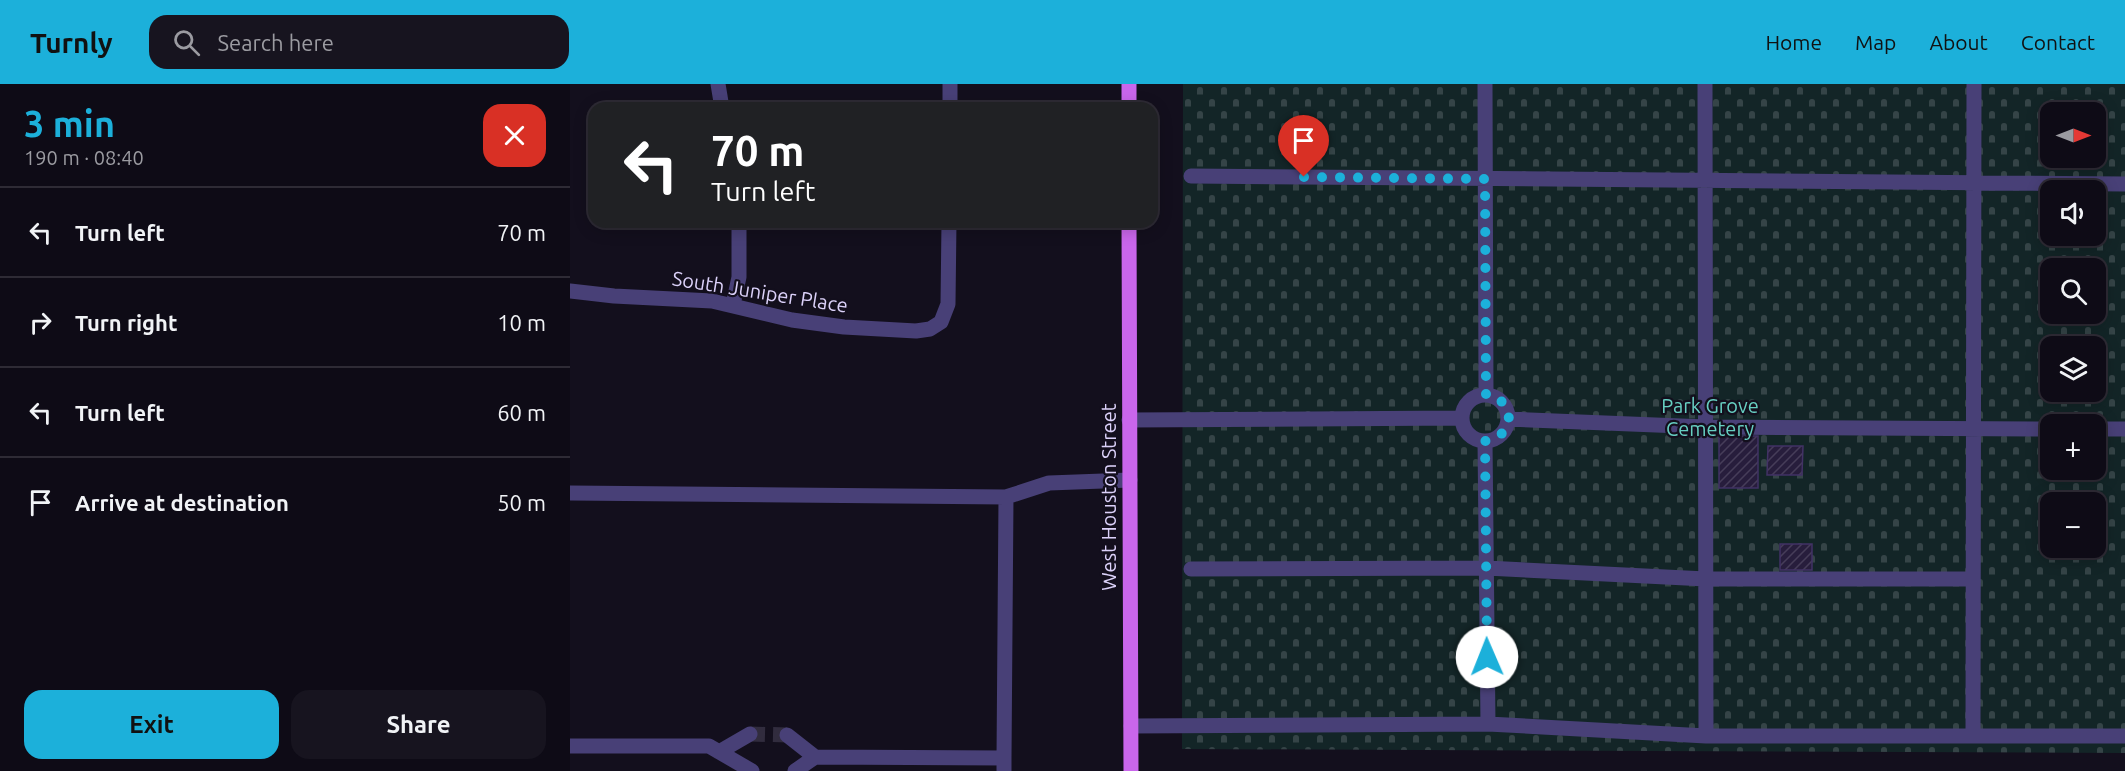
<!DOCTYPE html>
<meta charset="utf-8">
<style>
:root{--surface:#0e0b16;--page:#17141f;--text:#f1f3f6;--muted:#9b9ba1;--line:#2e2b35;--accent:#1cb0da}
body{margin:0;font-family:Ubuntu,sans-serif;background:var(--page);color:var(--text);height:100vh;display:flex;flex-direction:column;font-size:22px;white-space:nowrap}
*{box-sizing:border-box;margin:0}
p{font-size:20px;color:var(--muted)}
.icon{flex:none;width:33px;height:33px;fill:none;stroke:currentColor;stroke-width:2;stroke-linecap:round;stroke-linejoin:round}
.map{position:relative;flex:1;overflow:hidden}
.drawer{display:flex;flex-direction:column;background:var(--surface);width:570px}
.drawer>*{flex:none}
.guide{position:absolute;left:18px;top:18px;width:570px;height:126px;border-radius:18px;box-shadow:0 3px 15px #0003,0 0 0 2px var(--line);background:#202124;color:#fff;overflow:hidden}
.needle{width:39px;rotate:90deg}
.fabs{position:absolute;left:1470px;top:18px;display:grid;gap:12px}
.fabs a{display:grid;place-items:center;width:66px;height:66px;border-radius:12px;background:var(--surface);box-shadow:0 3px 15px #0003,0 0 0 2px var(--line);font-size:30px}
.pin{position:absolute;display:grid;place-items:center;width:51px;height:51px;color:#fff;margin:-62px -26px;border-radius:50% 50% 50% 0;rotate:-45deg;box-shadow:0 0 6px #0007}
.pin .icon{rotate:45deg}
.me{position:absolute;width:66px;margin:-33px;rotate:359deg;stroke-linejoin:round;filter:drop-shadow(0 0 4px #0008)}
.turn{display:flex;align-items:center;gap:21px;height:126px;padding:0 24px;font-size:27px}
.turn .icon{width:78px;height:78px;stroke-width:2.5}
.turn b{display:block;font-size:42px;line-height:51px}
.round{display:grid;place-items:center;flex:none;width:63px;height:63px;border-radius:18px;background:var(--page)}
.head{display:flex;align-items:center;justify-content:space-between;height:102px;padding:0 24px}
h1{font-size:36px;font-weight:700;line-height:45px;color:var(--accent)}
.action{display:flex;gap:12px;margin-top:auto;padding:12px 24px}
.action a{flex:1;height:69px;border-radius:18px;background:var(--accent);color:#111;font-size:24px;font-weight:700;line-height:69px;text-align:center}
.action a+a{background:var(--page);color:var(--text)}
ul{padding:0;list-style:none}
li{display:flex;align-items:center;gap:18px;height:90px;padding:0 24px;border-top:2px solid var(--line)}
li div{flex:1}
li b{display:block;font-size:22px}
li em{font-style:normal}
header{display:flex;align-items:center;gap:36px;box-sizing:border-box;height:84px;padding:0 30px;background:var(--accent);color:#111}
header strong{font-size:28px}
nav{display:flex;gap:33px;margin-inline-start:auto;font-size:21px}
.search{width:420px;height:54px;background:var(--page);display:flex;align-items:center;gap:15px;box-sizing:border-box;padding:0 21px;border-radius:18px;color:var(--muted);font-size:22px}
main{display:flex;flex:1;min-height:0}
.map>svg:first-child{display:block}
.cemetery{fill:url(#cemetery-stones);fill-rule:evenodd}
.building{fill:url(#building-hatch);stroke:#423265;stroke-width:1.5}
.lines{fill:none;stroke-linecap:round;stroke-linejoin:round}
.minor-tunnel{stroke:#312c3e;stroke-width:15;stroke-dasharray:15 8;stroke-linecap:butt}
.minor{stroke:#484077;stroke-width:15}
.major{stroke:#c966eb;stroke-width:15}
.route{stroke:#1cb0da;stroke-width:10;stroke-dasharray:0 18}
.labels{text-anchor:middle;stroke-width:4.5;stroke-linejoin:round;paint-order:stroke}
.street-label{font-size:20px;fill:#dbd1f9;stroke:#130f1d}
.park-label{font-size:20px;fill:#67cfc2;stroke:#130f1d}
</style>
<header>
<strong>Turnly</strong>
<div class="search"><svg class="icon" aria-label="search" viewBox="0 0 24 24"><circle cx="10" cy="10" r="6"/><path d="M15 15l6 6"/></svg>Search here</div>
<nav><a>Home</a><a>Map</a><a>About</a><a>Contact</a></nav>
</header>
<main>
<section class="drawer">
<div class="head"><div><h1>3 min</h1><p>190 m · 08:40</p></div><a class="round" style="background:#d93025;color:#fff"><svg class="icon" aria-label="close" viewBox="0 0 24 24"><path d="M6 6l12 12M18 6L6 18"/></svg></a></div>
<ul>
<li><svg class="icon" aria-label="left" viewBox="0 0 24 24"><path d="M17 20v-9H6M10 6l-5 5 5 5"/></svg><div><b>Turn left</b></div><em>70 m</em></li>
<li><svg class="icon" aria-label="right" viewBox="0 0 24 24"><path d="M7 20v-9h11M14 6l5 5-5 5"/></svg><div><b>Turn right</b></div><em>10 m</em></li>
<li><svg class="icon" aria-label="left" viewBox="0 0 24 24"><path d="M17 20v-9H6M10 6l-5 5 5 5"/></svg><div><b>Turn left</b></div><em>60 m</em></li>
<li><svg class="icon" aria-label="arrive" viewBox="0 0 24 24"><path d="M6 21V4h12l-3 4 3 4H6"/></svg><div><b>Arrive at destination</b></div><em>50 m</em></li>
</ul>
<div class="action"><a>Exit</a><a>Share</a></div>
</section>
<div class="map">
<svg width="1555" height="687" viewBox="0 0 1555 687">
<defs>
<pattern id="cemetery-stones" width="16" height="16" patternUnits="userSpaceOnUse" patternTransform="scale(1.5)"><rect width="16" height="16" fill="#132527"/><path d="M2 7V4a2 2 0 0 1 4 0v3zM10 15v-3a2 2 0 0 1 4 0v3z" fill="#354447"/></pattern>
<pattern id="building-hatch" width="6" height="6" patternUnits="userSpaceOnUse" patternTransform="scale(1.5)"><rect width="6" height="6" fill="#271d3c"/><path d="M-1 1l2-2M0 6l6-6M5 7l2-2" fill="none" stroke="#463d59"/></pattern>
</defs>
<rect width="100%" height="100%" fill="#130f1d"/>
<!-- cemetery -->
<path class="cemetery" d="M613 0H1555V669L612 665ZM1480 28H1526V74H1480ZM1480 106H1526V152H1480ZM1480 184H1526V230H1480ZM1480 262H1526V308H1480ZM1480 340H1526V386H1480ZM1480 418H1526V464H1480Z"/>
<!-- building -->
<path class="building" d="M1149 352H1188V404H1149Z
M1198 362H1233L1232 391H1197Z
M1210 460H1242V486H1210Z"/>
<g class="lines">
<!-- minor-tunnel -->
<path class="minor-tunnel" d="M180 650 217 651"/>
<!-- minor -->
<path class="minor" d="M148 0 152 24
M915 0 916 311
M1135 0 1136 652
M380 24V0
M621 92 1555 100
M0 207 44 212 142 217 222 236 274 243 346 247 360 245 371 238 378 220 379 138
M163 221 169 193V138
M892 334a23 23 0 1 1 46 0a23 23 0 1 1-46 0Z
M938 335 1136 343 1480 345
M559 336 892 334
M1526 345H1555
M915 357 918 640
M0 409 436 413 479 399 560 396
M621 485 916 484 1136 495H1403
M561 642 918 640 1136 652H1555
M217 651 245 673
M1403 652 1404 0
M0 662H139L182 687
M149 668 180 650
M434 674 436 413
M225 687 245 673 434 674V687"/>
<!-- major -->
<path class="major" d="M559 0V24
M559 138 561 687"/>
</g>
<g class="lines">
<!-- route -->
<path class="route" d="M734 93 915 95 916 311C947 315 946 353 915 357L917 573"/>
</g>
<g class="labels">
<!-- street labels -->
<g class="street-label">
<text transform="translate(190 208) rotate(9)" y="7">South Juniper Place</text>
<text transform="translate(539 413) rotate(-90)" y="7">West Houston Street</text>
</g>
<!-- park labels -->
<g class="park-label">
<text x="1140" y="329">Park Grove<tspan x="1140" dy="23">Cemetery</tspan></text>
</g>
</g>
</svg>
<div class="fabs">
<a><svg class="needle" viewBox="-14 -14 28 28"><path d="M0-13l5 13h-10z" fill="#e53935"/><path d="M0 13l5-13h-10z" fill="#9b9ba1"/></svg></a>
<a><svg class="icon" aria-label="sound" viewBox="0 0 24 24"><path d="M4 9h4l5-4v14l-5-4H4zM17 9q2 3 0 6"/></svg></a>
<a><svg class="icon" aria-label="search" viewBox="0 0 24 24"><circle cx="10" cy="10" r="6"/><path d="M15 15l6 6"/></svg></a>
<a><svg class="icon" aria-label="layers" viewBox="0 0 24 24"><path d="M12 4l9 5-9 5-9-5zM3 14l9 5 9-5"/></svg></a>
<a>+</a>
<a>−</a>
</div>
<div class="pin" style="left:734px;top:93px;background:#d93025"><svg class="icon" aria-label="arrive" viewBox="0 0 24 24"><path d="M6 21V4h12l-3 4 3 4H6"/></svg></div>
<svg class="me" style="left:917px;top:573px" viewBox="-20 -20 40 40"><circle r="19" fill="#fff"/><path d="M0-13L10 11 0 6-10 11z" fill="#1cb0da"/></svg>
<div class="guide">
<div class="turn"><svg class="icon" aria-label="left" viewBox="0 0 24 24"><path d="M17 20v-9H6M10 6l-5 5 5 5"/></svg><div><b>70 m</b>Turn left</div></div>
</div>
</div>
</main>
